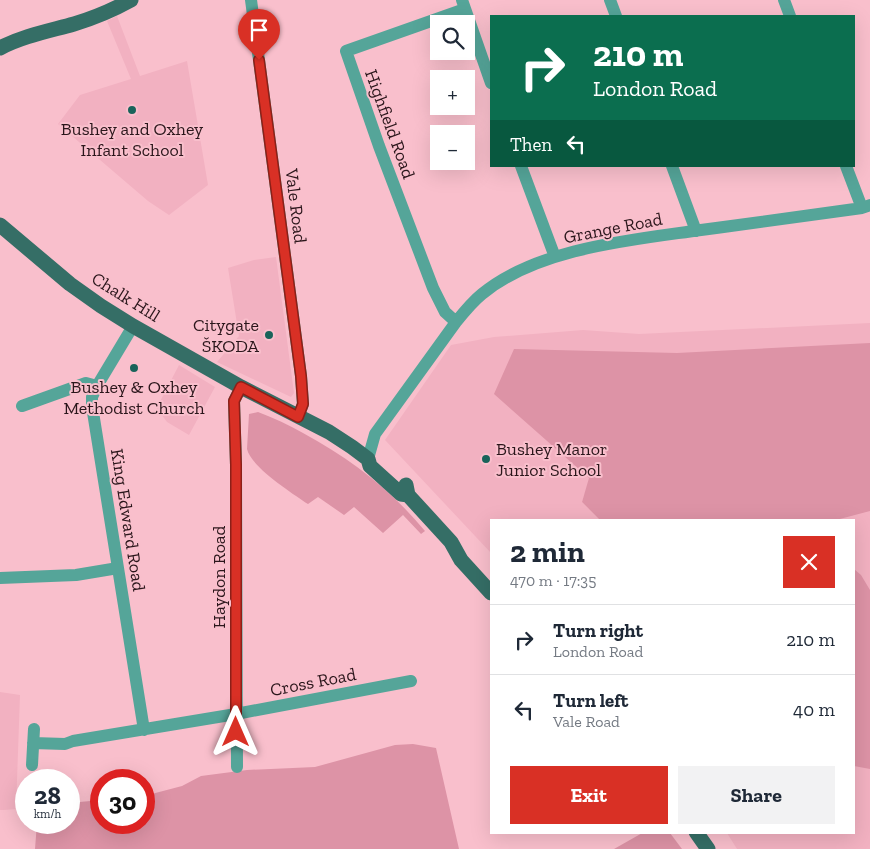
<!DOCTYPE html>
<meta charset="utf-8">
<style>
:root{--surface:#fff;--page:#f2f2f3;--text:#1f2937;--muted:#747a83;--line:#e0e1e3;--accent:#d93025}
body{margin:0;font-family:"Zilla Slab",serif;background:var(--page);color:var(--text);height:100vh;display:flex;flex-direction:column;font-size:19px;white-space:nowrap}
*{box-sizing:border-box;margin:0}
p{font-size:16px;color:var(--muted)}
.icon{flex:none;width:28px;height:28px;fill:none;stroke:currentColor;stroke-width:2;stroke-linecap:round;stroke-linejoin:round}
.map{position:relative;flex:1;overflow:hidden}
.details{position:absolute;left:490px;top:519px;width:365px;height:315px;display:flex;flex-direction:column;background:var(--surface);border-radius:0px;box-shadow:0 5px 20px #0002}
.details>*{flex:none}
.guide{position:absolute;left:490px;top:15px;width:365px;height:152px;border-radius:0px;box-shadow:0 5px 20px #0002;background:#0b6e4f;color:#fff;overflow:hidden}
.tools{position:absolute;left:430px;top:15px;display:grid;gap:10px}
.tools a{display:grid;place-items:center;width:45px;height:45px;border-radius:0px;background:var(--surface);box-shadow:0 5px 20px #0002;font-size:25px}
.speed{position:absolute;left:15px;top:769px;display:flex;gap:10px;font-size:25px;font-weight:700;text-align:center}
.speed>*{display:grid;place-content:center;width:65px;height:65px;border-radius:50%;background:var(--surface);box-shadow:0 5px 20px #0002;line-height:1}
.speed small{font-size:12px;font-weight:400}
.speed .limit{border:8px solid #d22;background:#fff;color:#111}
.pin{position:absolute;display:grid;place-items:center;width:42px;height:42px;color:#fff;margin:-51px -21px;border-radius:50% 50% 50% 0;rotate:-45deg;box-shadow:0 0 5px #0007}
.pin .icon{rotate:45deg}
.me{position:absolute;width:55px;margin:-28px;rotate:0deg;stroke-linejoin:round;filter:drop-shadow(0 0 4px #0008)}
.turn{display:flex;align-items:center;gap:18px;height:105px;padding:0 20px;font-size:22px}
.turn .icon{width:65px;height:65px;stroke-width:2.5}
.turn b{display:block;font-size:35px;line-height:42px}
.then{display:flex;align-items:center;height:48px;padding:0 20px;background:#0003;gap:10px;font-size:19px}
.round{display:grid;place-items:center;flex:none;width:52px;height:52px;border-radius:0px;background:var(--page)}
.summary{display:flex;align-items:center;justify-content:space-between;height:85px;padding:0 20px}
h1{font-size:30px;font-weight:800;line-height:38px}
.action{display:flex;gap:10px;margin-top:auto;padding:10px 20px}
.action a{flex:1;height:58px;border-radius:0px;background:var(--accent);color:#fff;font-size:20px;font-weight:800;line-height:58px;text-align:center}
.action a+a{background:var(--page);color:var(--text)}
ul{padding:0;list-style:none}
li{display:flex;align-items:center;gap:15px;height:70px;padding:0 20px;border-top:1px solid var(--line)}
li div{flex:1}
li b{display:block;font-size:19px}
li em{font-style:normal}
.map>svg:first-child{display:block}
.built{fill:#f2b1c1;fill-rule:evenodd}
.green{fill:#dd93a6}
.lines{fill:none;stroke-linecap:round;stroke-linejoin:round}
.minor{stroke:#55a599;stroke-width:12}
.major{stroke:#356e66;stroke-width:15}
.route-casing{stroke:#8d1f18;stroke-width:12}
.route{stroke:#d93025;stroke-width:9}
.poi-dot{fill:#19635a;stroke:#f9bfcc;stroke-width:2}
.labels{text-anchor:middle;stroke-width:4;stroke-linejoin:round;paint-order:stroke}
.street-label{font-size:18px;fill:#2b161b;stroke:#f9bfcc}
.poi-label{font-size:18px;fill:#2b161b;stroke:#f9bfcc}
</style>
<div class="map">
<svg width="870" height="849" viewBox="0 0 870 849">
<rect width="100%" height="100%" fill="#f9bfcc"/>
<!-- built -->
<path class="built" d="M117 16 140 76 187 61 208 185 169 215 148 201 58 124 80 95 131 79 107 21Z
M276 257 294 393 291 397 217 362 239 336 228 268 254 260Z
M870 323V849H737L727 833 854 832V520H491V553L385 440 451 345 494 337 583 330 639 334ZM590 478 600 520 582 502Z
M179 365 215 387 189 435 167 422 161 414 153 415Z
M0 692 20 695 16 809 4 810H0Z"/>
<!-- green -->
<path class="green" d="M870 343V511L836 520H600L582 502 589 478 494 394 514 349 677 353Z
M258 412C274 418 289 425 303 433 351 459 390 489 425 531L421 534 403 515 383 533 354 507 344 515 318 497 308 504C292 493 251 467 247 449L249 414Z
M854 569 861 575 870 590V769L854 766Z
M413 744 436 748 459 849H35L37 823 69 822V803L101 800V822H144V796L182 786 201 776 247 770 315 767 395 745Z
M644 832 670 833 682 849H614Z"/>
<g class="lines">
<!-- minor -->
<path class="minor" d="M251 0 301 376 303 404 298 417
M462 0 491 83
M610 0 616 16
M784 0 790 16
M521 166 555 257
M672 166 696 231
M846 166 862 208
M456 322 445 312 433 288 379 146 346 51 465 9
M133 326 97 386 92 397V406L144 730
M22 406 86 383 97 386
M368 459 375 434 456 322C464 312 472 302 482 294 538 248 631 240 701 230 755 223 809 215 862 208L870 205
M0 578 76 575 118 568
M33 743 65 744 73 741 236 714 411 681
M32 765 34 729
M237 767 236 465 234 401 241 387"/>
<!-- major -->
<path class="major" d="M0 48C23 36 49 31 74 24 94 18 113 10 131 0
M0 225 70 284 101 306 133 326 241 387 329 432 352 447 368 459 370 466 401 494 408 495
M406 485 408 495 451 542 461 560 491 593
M696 832 708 849"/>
</g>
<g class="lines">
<!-- route casing -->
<g class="route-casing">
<path id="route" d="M236 732V465L234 401 241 387 298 417 303 404 301 376 259 60"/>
</g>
<!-- route -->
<use href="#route" class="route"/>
</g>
<!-- markers -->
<g class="poi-dot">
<circle cx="132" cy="110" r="5"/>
<circle cx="269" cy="335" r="5"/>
<circle cx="134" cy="368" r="5"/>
<circle cx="486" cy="459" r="5"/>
</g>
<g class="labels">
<!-- street labels -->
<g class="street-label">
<text transform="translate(390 124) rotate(70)" y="6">Highfield Road</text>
<text transform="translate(296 206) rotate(83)" y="6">Vale Road</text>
<text transform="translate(613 228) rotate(-11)" y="6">Grange Road</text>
<text transform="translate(126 297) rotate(32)" y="6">Chalk Hill</text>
<text transform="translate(128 520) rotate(81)" y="6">King Edward Road</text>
<text transform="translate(219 577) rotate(-90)" y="6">Haydon Road</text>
<text transform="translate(313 682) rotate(-11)" y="6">Cross Road</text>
</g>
<!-- poi labels -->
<g class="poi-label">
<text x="132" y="135">Bushey and Oxhey<tspan x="132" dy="21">Infant School</tspan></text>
<text x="259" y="331" text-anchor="end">Citygate<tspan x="259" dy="21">ŠKODA</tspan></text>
<text x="134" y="393">Bushey &amp; Oxhey<tspan x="134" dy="21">Methodist Church</tspan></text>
<text x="496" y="455" text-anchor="start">Bushey Manor<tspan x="496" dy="21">Junior School</tspan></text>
</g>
</g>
</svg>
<div class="tools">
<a><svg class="icon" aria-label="search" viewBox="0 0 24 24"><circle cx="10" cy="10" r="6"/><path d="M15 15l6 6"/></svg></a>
<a>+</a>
<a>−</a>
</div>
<div class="speed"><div>28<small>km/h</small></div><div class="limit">30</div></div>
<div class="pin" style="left:259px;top:60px;background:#d93025"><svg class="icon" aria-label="arrive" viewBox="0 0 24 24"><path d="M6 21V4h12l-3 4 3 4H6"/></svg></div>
<svg class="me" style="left:236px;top:732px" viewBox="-20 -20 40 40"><path d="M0-17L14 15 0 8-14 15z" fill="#d93025" stroke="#fff" stroke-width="4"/></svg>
<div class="guide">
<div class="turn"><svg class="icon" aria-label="right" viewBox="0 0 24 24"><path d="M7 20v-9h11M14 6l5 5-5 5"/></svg><div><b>210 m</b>London Road</div></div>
<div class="then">Then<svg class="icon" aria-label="left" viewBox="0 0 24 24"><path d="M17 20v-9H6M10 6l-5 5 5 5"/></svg></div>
</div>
<section class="details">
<div class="summary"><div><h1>2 min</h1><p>470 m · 17:35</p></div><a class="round" style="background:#d93025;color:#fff"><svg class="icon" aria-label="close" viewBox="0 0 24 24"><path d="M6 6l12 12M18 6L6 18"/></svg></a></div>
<ul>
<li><svg class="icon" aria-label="right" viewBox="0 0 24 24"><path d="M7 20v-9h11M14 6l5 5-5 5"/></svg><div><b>Turn right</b><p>London Road</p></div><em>210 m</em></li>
<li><svg class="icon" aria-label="left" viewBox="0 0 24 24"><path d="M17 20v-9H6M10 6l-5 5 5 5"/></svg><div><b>Turn left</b><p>Vale Road</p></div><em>40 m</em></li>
</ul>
<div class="action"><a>Exit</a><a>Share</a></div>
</section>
</div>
